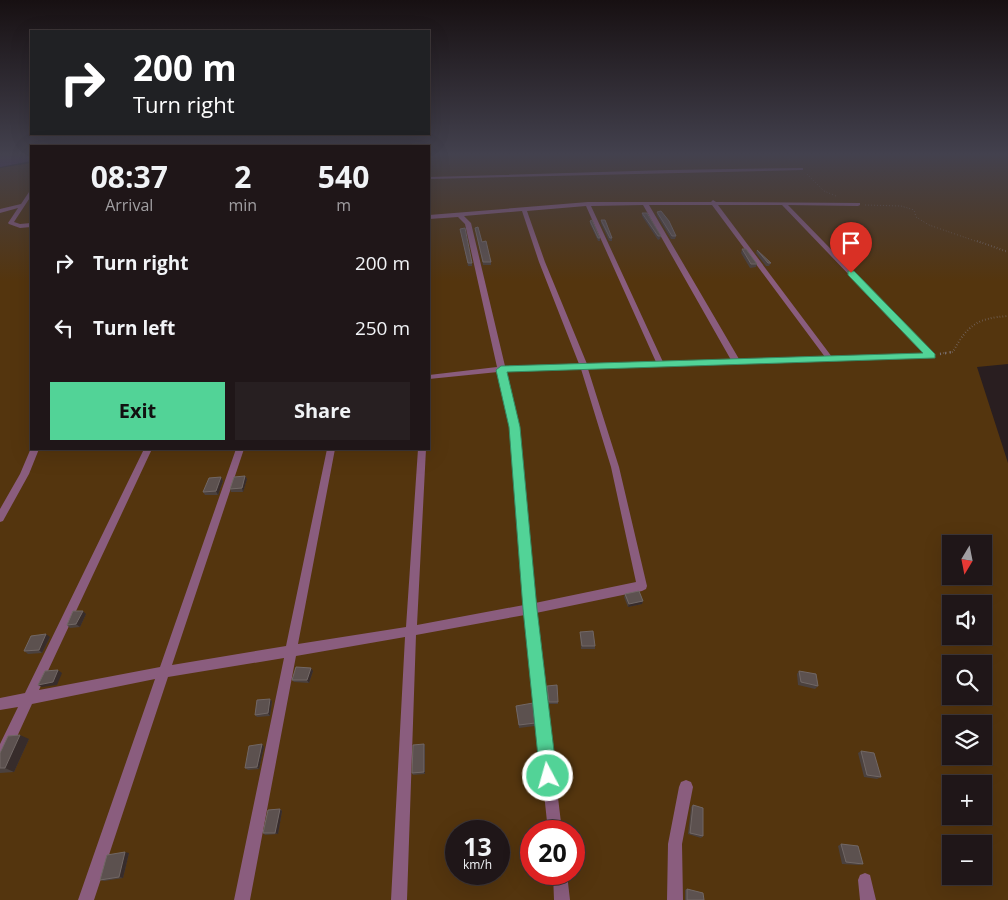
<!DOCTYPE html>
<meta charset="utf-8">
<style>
:root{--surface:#1f1618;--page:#271f21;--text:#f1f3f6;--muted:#a19fa2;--line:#3c3537;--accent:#52d397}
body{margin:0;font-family:"Open Sans",sans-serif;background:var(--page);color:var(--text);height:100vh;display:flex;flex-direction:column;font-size:19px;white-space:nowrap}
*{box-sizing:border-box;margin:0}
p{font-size:16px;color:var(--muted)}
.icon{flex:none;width:28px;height:28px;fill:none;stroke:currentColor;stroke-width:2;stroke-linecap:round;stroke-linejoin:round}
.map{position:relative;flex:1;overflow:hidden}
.sheet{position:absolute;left:30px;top:145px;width:400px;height:305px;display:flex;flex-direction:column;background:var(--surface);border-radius:0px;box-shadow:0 5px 20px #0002,0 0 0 1px var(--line)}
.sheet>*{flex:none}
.hud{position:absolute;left:30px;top:30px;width:400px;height:105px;border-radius:0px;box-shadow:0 5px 20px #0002,0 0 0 1px var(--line);background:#202124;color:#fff;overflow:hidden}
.needle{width:32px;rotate:190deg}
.tools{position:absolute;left:942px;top:535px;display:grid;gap:10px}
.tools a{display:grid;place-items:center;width:50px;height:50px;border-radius:0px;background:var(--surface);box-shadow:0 5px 20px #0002,0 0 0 1px var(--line);font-size:25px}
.speed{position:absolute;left:445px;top:820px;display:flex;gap:10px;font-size:25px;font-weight:700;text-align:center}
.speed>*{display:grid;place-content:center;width:65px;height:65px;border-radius:50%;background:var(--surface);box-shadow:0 5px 20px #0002,0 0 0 1px var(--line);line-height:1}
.speed small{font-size:12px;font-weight:400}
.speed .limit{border:8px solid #d22;background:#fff;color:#111}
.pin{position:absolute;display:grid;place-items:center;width:42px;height:42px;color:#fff;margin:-51px -21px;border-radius:50% 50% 50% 0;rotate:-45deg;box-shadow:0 0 5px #0007}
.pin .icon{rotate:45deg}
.me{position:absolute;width:55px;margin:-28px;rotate:354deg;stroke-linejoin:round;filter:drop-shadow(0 0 4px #0008)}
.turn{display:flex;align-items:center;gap:18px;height:105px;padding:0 20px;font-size:22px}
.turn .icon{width:65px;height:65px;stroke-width:2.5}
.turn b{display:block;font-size:35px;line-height:42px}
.eta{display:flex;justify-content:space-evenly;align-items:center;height:85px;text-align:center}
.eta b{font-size:30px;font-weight:700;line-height:35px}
.button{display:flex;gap:10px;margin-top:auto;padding:10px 20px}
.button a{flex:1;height:58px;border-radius:0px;background:var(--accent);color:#111;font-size:20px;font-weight:700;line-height:58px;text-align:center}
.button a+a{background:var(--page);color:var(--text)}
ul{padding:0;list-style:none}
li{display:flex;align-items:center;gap:15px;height:65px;padding:0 20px}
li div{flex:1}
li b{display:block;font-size:19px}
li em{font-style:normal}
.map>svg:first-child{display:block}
.green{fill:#54350e;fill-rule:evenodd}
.water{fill:#4f2e6b}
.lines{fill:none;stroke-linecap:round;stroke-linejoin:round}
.path-far2{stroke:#7d7375;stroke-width:1;stroke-dasharray:0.5 2.5;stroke-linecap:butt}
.path-far1{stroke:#7d7375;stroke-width:2;stroke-dasharray:0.5 2.5;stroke-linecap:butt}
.path{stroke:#7d7375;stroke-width:2.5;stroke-dasharray:1 4;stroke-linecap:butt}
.lane{fill:#8a5d7e;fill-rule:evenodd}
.wall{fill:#4b413e}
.shaded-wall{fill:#372c2b}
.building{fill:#5c514f;stroke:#716765}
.route{fill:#52d397;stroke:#358962}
</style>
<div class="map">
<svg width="1008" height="900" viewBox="0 0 1008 900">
<rect width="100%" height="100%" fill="#291e20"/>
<!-- green -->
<path class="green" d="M429 155H1008V364L977 367 1008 463V900H0V168L31 163V449H429ZM951 544H984V576H951ZM951 604H984V636H951ZM951 664H984V696H951ZM951 724H984V756H951ZM951 784H984V816H951ZM456 831H499V874H456ZM531 831H574V874H531ZM951 844H984V876H951Z"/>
<!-- water -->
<path class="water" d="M0 155H31V161L0 167Z"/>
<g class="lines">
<!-- path-far2 -->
<path class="path-far2" d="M785 155 793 162
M807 174 824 191 836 196
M865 205 901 206 914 210 916 217 929 225 981 243"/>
<!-- path-far1 -->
<path class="path-far1" d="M977 241 1008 252
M943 353 953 352C967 325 978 318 1008 316"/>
<!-- path -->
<path class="path" d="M940 354 952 352"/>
<!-- lane -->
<path class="lane" d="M801 168H803V170L429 179V177L668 170Z
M29 192H31V196L14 222 20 224 31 223V227L20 228 9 224 8 223 18 208 0 213V209L21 204Z
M713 200 716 202 860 203V205L858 206 788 205 935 356 931 358 740 364 737 365 734 364 588 369 619 467 647 586 646 589 642 591 536 613 562 831H548L525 615 416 635 407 900H391L405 637 296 656 250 900H234L284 658 168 677 94 900H78L155 679 32 704 5 763 0 765V744L18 707 0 710V698L25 693 144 449H152L39 690 160 667 236 449H244L172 665 286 646 327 449H335L298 644 406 627 418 449H426L417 625 524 605 511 427 498 372 429 379V375L497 367 465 224 458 217 429 219V215L588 202H711ZM643 205 731 360 663 362 591 206ZM649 205H712L825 357 739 359ZM718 205H782L925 354 832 357ZM586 206 656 362 587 364 545 262 527 211ZM522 211 539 262 579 364 505 366 471 223 464 216ZM581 369 611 467 636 582 535 603 519 427 506 371Z
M31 448 39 449 29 474 3 521 0 522V509L20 474Z
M686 780 691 782 693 787 682 844 683 900H667L668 844 679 787 681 782Z
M865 873 870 875 876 900H860L858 880 860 875Z
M553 874H567L570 900H554Z"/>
</g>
<!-- wall -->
<path class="wall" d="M657 212 676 236 675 239H671L657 215Z
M642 213 661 236 660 239 658 240 642 216Z
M601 220 612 238V241H609L601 223Z
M590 221 600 238V241H598L590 224Z
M475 228 491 262V265H483Z
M460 229 472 263V266H468Z
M742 249 757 264 756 267 750 268 741 253Z
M757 250 771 263 769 266H766L756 253Z
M245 476 247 479 243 492H231L230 489Z
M221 477 223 481 218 495H205L203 492Z
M625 594 643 601 642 604 628 607 624 597Z
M86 614 80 627 70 628 67 625Z
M580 632 595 646V649H581L580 635Z
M50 637 42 653 28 654 24 651Z
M313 671 309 683 294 682 292 680Z
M799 671 818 686 815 689 798 685 797 674Z
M547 686 558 702V704H549Z
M272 701 270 716 257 717 255 715Z
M516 706 535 723V726L519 728Z
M29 739 14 772 0 773V753Z
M262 744 264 747 259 769 248 770 245 768Z
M424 744 425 747V774L413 775 412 773Z
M861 751 881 777 877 779 864 777 858 753Z
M557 767 567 779 566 781 558 782 556 769Z
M693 805 703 836 701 838 688 834 691 807Z
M280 809 282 811 278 834 265 835 263 833Z
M841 844 863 864 859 865 842 864 838 846Z
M129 853 123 878 104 881 100 880Z
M687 889 704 900H685V890Z"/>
<!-- shaded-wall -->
<path class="shaded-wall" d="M245 476 247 479 243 492 242 488Z
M221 477 223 481 218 495 216 491Z
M643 601 642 604 628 607 629 604Z
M83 611 86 614 80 627 76 624Z
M46 634 50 637 42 653 39 650Z
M311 668 313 671 309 683 307 680Z
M58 670 62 673 57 685 42 687 38 685Z
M270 699 272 701 270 716 268 713Z
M20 735 29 739 14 772 5 768Z
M262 744 264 747 259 769 257 767Z
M424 744 425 747V774L424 772Z
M280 809 282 811 278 834 275 833Z
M125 852 129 853 123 878 119 877Z"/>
<!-- building -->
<path class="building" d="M661 211 669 221 676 236H672L657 212Z
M642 213H647L661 236H658Z
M592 220 600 238H598L590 221Z
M601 220H605L612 238H610Z
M478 227 482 242 486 241 491 262H483L475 228Z
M465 228 472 263H468L460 229Z
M742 249H746L757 264H751Z
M757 250 771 263H768Z
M245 476 242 488 230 489 234 477Z
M221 477 216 491 203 492 209 478Z
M639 591 643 601 629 604 625 594Z
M73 611H83L76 624 67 625Z
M593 631 595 646H582L580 632Z
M46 634 39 650 24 651 31 636Z
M296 667 311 668 307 680H292Z
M58 670 53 682 38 685 45 671Z
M799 671 816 674 818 686 801 682Z
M557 685 558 702H549L547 686Z
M270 699 268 713 255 715 257 700Z
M533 703 535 723 519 725 516 706Z
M20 735 5 768H0V753L8 736Z
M262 744 257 767 245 768 249 746Z
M424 744V772L412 773 413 745Z
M861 751 874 753 881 777 867 775Z
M565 766 567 779 559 780 557 767Z
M693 805 703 808V836L690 833Z
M280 809 275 833H263L268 810Z
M841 844 858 846 863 864 846 862Z
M125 852 119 877 100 880 107 855Z
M687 889 703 893 704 900H687Z"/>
<!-- sky -->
<linearGradient id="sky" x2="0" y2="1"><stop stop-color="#171012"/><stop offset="0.55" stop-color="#43414e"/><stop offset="1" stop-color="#43414e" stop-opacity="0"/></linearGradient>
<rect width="1008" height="281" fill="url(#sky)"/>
<!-- route -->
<path class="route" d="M848 271H854L935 354V358L507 372 520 427 537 609 557 776 555 782 548 784 542 782 540 776 523 609 509 427 496 370 501 366 923 353 848 275Z"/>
</svg>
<div class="tools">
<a><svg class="needle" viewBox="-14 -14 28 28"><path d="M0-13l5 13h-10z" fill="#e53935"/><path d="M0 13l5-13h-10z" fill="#a19fa2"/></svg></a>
<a><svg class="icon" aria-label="sound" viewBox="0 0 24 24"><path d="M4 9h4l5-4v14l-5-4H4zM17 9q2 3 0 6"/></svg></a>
<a><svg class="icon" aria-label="search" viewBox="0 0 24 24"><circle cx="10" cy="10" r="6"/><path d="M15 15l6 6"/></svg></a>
<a><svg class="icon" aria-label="layers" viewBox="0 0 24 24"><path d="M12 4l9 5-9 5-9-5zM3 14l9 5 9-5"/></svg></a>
<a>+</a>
<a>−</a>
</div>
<div class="speed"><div>13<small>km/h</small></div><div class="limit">20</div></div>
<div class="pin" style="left:851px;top:273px;background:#d93025"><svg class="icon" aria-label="arrive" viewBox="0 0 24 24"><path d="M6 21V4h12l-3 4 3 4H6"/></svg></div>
<svg class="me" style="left:548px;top:776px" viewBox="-20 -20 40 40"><circle r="17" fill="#52d397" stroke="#fff" stroke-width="3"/><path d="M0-11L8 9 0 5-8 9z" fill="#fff"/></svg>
<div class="hud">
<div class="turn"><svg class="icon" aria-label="right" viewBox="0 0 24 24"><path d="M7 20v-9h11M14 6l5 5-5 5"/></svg><div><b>200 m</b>Turn right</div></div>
</div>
<section class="sheet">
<div class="eta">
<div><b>08:37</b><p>Arrival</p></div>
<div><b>2</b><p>min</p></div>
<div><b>540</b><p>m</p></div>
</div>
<ul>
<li><svg class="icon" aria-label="right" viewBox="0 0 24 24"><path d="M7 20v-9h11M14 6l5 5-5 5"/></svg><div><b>Turn right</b></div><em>200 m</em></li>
<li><svg class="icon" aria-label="left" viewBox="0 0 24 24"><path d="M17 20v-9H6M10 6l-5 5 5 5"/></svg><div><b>Turn left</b></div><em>250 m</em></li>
</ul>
<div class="button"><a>Exit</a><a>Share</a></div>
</section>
</div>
